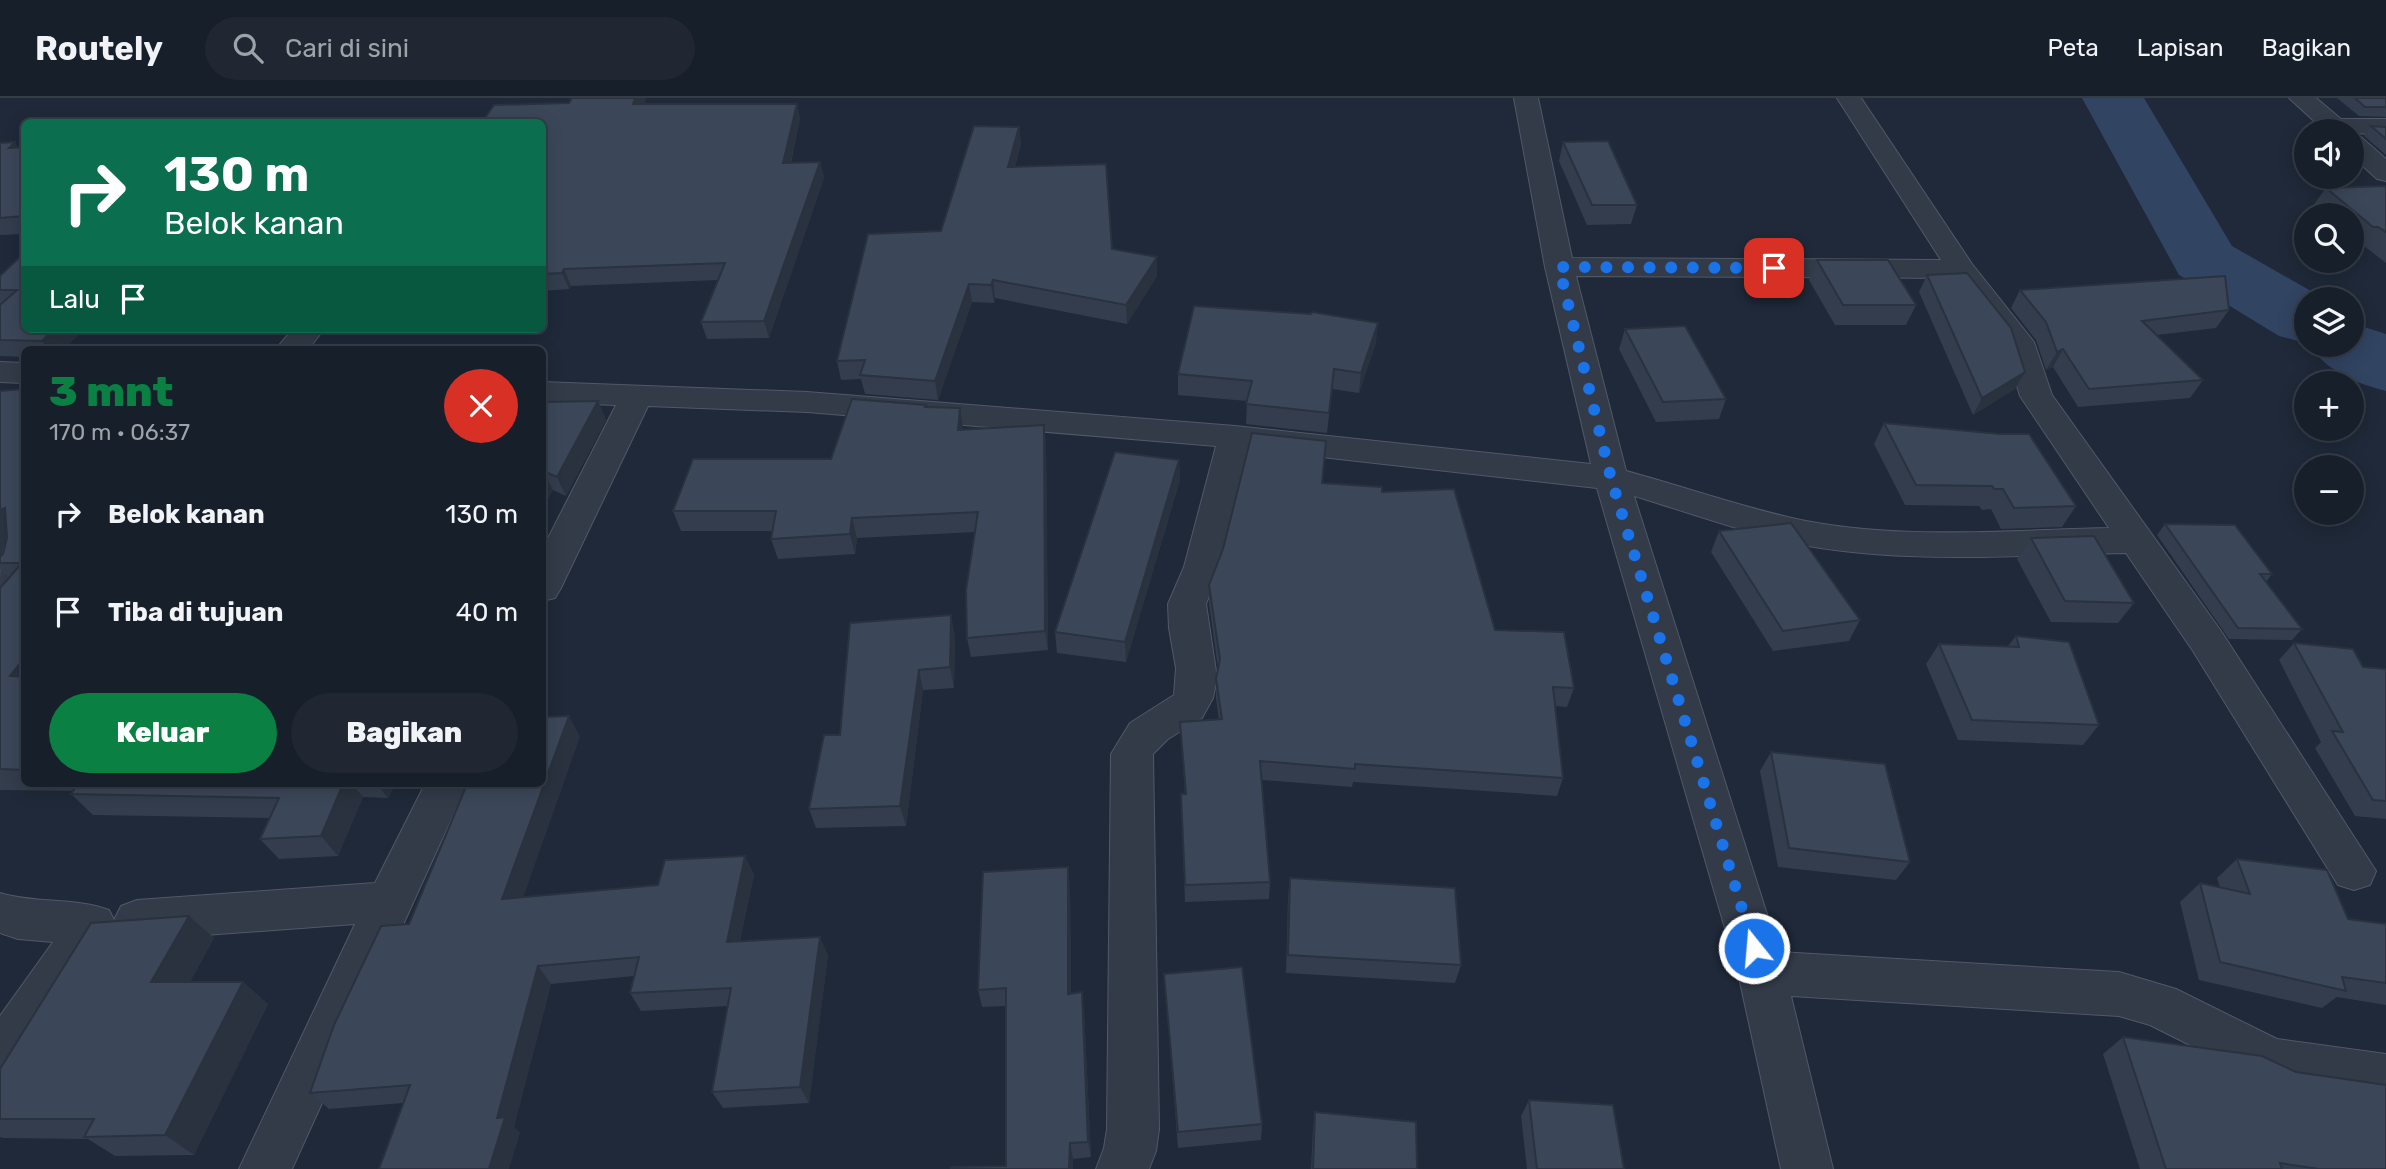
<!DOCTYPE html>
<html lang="id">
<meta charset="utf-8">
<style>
:root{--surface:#171f2b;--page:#202733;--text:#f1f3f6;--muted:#9ea2a9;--line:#363d47;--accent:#0b8043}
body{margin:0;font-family:Rubik,sans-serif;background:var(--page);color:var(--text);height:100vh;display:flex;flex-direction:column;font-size:26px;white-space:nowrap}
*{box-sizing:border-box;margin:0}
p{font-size:23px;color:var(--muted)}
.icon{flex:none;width:38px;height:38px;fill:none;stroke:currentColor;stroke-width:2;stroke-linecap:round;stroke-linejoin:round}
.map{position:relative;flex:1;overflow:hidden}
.drawer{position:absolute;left:21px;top:248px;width:525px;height:441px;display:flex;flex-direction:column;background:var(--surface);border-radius:10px;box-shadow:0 4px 18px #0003,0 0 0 2px var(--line)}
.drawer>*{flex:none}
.hud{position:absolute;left:21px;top:21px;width:525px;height:214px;border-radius:10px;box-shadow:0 4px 18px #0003,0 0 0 2px var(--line);background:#0b6e4f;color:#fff;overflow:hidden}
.fabs{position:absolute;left:2294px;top:21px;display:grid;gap:14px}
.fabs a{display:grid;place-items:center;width:70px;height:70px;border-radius:50%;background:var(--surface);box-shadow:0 4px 18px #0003,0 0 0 2px var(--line);font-size:35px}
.pin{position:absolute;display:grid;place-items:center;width:60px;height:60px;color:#fff;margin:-30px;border-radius:14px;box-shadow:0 4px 10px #0006}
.me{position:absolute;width:77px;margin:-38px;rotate:343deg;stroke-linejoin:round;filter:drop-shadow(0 0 5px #0008)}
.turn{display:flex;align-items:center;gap:24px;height:147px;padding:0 28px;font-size:32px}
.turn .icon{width:91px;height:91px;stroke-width:2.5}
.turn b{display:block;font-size:49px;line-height:60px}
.then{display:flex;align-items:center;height:66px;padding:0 28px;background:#0003;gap:14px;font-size:26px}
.round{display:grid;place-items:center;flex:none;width:74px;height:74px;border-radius:37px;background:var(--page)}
.overview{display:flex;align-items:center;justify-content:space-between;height:119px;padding:0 28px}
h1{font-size:42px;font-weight:800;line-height:52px;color:var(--accent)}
.action{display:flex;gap:14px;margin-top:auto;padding:14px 28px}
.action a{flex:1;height:80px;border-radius:42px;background:var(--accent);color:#fff;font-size:28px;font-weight:800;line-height:80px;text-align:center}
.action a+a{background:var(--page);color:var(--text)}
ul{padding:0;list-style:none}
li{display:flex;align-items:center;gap:21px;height:98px;padding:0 28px}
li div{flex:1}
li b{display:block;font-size:26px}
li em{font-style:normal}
header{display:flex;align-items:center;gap:42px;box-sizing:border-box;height:98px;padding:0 35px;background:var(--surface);border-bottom:2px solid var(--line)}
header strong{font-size:33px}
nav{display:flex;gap:38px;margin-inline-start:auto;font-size:24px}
.search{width:490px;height:63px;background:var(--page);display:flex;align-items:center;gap:18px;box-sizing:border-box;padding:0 24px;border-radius:38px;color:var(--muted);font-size:26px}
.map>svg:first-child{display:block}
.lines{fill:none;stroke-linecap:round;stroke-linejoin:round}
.river{fill:#314461;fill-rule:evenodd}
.minor-casing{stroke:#505967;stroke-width:2}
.minor{fill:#333b49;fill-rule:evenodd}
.wall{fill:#333d4d}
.shaded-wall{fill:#29323e}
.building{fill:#3b4759;stroke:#29323e;stroke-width:2}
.route{stroke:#1a73e8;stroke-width:12;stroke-dasharray:0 21.6}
</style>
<header>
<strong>Routely</strong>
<div class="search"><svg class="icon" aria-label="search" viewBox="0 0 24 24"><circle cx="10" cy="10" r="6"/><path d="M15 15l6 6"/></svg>Cari di sini</div>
<nav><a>Peta</a><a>Lapisan</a><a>Bagikan</a></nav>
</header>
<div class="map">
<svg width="2386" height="1071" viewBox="0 0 2386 1071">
<rect width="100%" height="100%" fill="#1f2939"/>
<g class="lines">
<!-- river -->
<path class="river" d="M2082 0H2144L2232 148 2325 201H2306V245L2279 238 2179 177Z
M2352 225 2386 236V293C2355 285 2328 274 2309 247H2352Z"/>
<!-- minor casing -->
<g class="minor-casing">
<path id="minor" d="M1514 0H1538L1572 160 1941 162 1837 0H1861L1972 166 2034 244 2052 297 2221 533 2376 773 2370 787 2354 792 2338 787 2193 553 2126 455C2021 457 1913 466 1808 448 1753 438 1688 414 1634 398L1779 854 2119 874 2176 891 2277 941 2386 956V1004L2272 988 2150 927 2119 918 1791 898 1833 1071H1781L1738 875 1597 390 1249 351 1220 469 1206 506 1217 580 1213 600 1202 620 1168 641 1153 656 1159 1031 1156 1053 1149 1071H1096L1104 1050 1107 1031 1111 656 1130 625 1174 597 1176 570 1169 530 1168 506 1184 469 1216 348 807 314 648 308 561 490 555 500 542 503V452L616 307 542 304V284L807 294 1235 328 1591 366 1545 169ZM1576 178 1953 180 2004 245 2020 298 2109 430C2009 432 1905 442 1806 423 1746 411 1686 389 1626 373Z
M2289 0H2316L2341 21H2386V37L2325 33Z
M2352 36 2361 39 2386 61V83L2377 81 2352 58Z
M293 231H324L308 252H275Z
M0 264 24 265V285L0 284Z
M24 434C26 459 28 484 0 492 0 467 0 443 24 434Z
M425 686H467L292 1071H239L355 826 137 842 121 836 116 826 18 976 0 983V918L53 844 18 841 0 835V795C36 806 74 799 109 812L114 822 121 808 137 802 375 785Z"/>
</g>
<!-- minor -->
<use href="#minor" class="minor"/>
</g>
<!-- wall -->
<path class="wall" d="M572 0H646L644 6H797L800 21 791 65 820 64 824 80 769 240 707 241 701 224 718 182 571 188 569 191 542 193V24L569 5Z
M2337 0H2386V19L2359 18Z
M2371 28 2386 29V57L2364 38Z
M1019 29 1021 47 1015 69 1112 151 1157 178 1127 226 995 200 994 205 972 204 938 302 865 296 861 281 841 282 837 263 941 133Z
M1563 44 1637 107 1631 126 1587 127 1559 63Z
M0 45 19 50 24 49V136L0 137Z
M2386 88V165L2364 148H2359L2352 143V117H2322L2312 109 2326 90Z
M24 155 63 252H24V259L0 258V178Z
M1817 162 1916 207 1906 227H1835L1809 182Z
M1927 177 2025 274 2015 291 1973 317 1919 194Z
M2020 192 2229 212 2216 230 2157 237 2203 282 2190 300 2078 309 2053 269 2046 272 2036 242 2011 210Z
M1625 231 1726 301 1719 321 1656 324 1619 251Z
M1376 245 1359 295 1332 291 1327 335 1246 326 1247 303 1178 297V276Z
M24 291V686H396L388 700 363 699 338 758 279 761 260 741 270 720 93 717 71 696 73 693 0 692V490L9 480 0 471V293Z
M598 303 606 322 566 398 553 392 546 404H542V304Z
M927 309 960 310 963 331 1044 327 1046 347 1048 552 971 559 967 540 975 434 857 440 855 456 778 461 771 441 772 433H681L673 413 831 361Z
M1884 325 2076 408 2062 429 2001 431 1991 411 1982 412 1979 408 1905 407 1874 346Z
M1179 362 1180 382 1126 564 1057 555 1055 534Z
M1322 385 1382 394 1495 532 1574 590 1567 609 1555 608 1563 680 1557 698 1353 684 1352 689 1262 682 1270 784 1269 801 1185 804 1181 696H1185L1180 624 1219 622 1216 600V581L1218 570 1209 506V487Z
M2165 426 2272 476 2266 484 2302 531 2292 542 2229 541 2157 437Z
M1719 433 1860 522 1849 543 1773 553 1711 454Z
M2031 440 2134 505 2118 525 2051 524 2017 461Z
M955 537 954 590 923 592 906 728 816 730 809 711 840 637Z
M2016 538 2099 627 2083 647 1958 642 1926 566 1939 546 2008 548Z
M2294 545 2363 569 2386 571V721L2355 718 2315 650 2321 644 2279 562Z
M580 638 523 799 658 787 745 758 754 777 740 843 828 857 809 1005 723 1010 712 994 728 908 641 913 630 895 634 878 551 886 514 1029 520 1035 403 1005 329 1011 310 995 409 826Z
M1771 654 1910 764 1896 782 1778 769 1760 673Z
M2237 761 2348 821 2386 826V907L2337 899 2322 910 2199 882 2180 804 2200 785 2220 790 2217 780Z
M1290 780 1461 867 1455 885 1286 875 1288 799Z
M1070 788 1071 895 1084 912 1091 1059 1073 1061 1006 908 982 909 978 892Z
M189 818 214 840 190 884H243L268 906 194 1057 115 1058 88 1041 3 1040 0 1039V971Z
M1164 876 1262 1026 1261 1042 1178 1050Z
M2123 939 2296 974 2386 1071H2140L2103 956Z
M1529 1002 1624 1071H1527L1521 1018Z
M1315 1014 1417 1071H1311L1313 1030Z"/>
<!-- shaded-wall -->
<path class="shaded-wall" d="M635 0H646L638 21 633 6Z
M797 6 800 21 787 81 783 65Z
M1019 29 1021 47 1010 87 1008 69Z
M15 44 24 57 9 50Z
M820 64 824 80 769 240 764 223Z
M1157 159V178L1127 226 1126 207Z
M564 171 571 188 569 191 562 175Z
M993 182 995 200 994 205 991 187Z
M969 186 972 204 938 302 935 283Z
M1378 225 1376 245 1359 295 1361 275Z
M54 231H85L63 252H49L42 243Z
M2063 251 2053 269 2046 272 2057 254Z
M2025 274 2015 291 1973 317 1982 300Z
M598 303 606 322 566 398 557 379Z
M960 310 963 330 962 352 958 332Z
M1044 327 1046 347 1048 552 1045 533Z
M1179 362 1180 382 1126 564 1125 544Z
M543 373 553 392 546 404 542 396Z
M5 410 14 436 3 449 0 465V412Z
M852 420 857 440 855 456 850 436Z
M951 517 955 537 954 590 950 569Z
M24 560V593L10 578Z
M919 572 923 592 906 728 900 708Z
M569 618 580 638 516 820 502 801Z
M343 686H352L363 699 338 758 321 738Z
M377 686H396L388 700Z
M745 758 754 777 736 862 727 844Z
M1068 769 1070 788 1071 913 1068 896Z
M189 818 214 840 178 906 151 884Z
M820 839 828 857 809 1005 800 989Z
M538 868 551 886 514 1029 520 1035 509 1071H489L497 1020Z
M243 884 268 906 194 1057 165 1037Z
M1082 894 1084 912 1091 1059 1088 1044Z
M1070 1045 1073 1061V1071H1069Z"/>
<!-- building -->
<path class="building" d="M572 0H635L633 6H797L783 65 820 64 764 223 701 224 725 165 564 171 562 175 542 176V24H482L494 7 569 5Z
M2355 0H2386V9H2365Z
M974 28 1019 29 1008 69 1106 66 1112 151 1157 159 1126 207 993 182 991 187 969 186 935 283 860 277 865 262 837 263 868 136 941 133Z
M2371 28 2386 29V41Z
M1608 43 1637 107H1592L1563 44Z
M15 44 9 50 24 49V118L0 120V45Z
M2386 88V134L2378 129H2373L2326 90Z
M24 155V231H54L42 243 0 242V207L17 192H0V178Z
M1817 162H1888L1916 207H1843Z
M1967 175 2011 230 2025 274 1982 300 1927 177Z
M2225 178 2229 212 2142 223 2203 282 2089 291 2063 251 2057 254 2046 224 2020 192Z
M1194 208 1311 216 1312 214 1378 225 1361 275 1334 271 1329 315 1246 306 1252 283 1178 276Z
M1685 228 1726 301 1663 304 1625 231Z
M24 291V560L10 578 24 579V672L0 671V490L22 465H0V459L3 456 7 440 5 410 0 412V293Z
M852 301 926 307 925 309 960 310 958 332 1044 327 1045 533 967 540 966 492 978 414 852 420 850 436 771 441 776 413H673L693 361H831Z
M598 303 557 379 543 373 542 375V304Z
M1884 325 2000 336H2029L2076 408 2014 410 2003 391H1994L1992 388 1916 387Z
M1252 335 1326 343 1322 385 1382 389V394L1454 391 1495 532 1564 534 1574 590 1553 589 1563 680 1355 666V671L1260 663 1270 784 1185 787 1181 696H1186L1180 624 1222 621 1216 581 1220 561 1209 487 1223 451Z
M1115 354 1179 362 1125 544 1055 534Z
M1791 425 1860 522 1783 533 1719 433Z
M2165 426 2235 427 2272 476H2260L2302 531 2238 530Z
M2094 438 2134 505 2065 503 2031 440Z
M951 517 950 569 919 572 900 708 809 711 824 637H840L850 525Z
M2016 538 2069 544 2099 627 1972 622 1939 546 2019 549Z
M2294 545 2353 551 2363 569 2386 571V703L2373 702 2332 633 2343 634Z
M569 618 502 801 658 787 665 762 745 758 727 844 820 839 800 989 712 994 731 890 630 895 639 859 538 868 497 1020 505 1019 489 1071H379L410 987 310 995 334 927 381 828 409 826 467 686H542V619Z
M1771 654 1885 666 1910 764 1789 750Z
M78 686H343L321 738 260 741 279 700 71 696Z
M2237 761 2327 772 2348 821 2386 826V885L2342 879 2346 893 2220 864 2200 785 2250 796Z
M1068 769V896L1082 894 1088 1044 1070 1045 1069 1071H951V1069L1006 1068V890L978 892 983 774Z
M1290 780 1455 790 1461 867 1288 857Z
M189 818 151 884H243L165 1037 84 1039 94 1021H0V971L91 825Z
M1242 869 1262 1026 1178 1034 1164 876Z
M2123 939 2262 958 2296 974 2386 987V1071H2319L2280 1065 2282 1071H2166Z
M1529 1002 1613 1007 1624 1071H1537Z
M1315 1014 1416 1024 1417 1071H1313Z"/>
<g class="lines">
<!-- route -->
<path class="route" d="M1754 850 1611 380 1559 169 1774 170"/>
</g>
</svg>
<div class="fabs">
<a><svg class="icon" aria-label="sound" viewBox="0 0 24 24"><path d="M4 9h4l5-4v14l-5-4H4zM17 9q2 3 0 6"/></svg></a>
<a><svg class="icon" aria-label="search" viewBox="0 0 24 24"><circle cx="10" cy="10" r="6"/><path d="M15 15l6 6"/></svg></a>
<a><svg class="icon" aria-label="layers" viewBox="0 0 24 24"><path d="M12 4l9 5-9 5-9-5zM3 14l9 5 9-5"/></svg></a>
<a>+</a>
<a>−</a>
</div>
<div class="pin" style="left:1774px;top:170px;background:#d93025"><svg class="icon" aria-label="arrive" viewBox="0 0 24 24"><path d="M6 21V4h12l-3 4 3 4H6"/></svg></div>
<svg class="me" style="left:1754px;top:850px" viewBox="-20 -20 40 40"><circle r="17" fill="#1a73e8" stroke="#fff" stroke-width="3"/><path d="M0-11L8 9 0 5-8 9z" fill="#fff"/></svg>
<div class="hud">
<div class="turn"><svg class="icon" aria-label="right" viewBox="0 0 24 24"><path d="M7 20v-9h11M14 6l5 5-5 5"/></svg><div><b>130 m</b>Belok kanan</div></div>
<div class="then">Lalu<svg class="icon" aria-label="arrive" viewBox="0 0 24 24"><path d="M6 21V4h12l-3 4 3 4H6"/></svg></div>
</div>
<section class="drawer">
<div class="overview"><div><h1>3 mnt</h1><p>170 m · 06:37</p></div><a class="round" style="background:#d93025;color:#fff"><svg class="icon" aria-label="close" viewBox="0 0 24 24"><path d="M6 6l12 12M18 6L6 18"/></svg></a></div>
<ul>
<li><svg class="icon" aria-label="right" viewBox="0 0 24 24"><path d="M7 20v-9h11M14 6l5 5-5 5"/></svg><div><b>Belok kanan</b></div><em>130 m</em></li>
<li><svg class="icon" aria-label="arrive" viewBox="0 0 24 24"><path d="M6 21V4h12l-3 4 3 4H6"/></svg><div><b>Tiba di tujuan</b></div><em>40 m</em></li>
</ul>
<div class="action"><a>Keluar</a><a>Bagikan</a></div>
</section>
</div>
